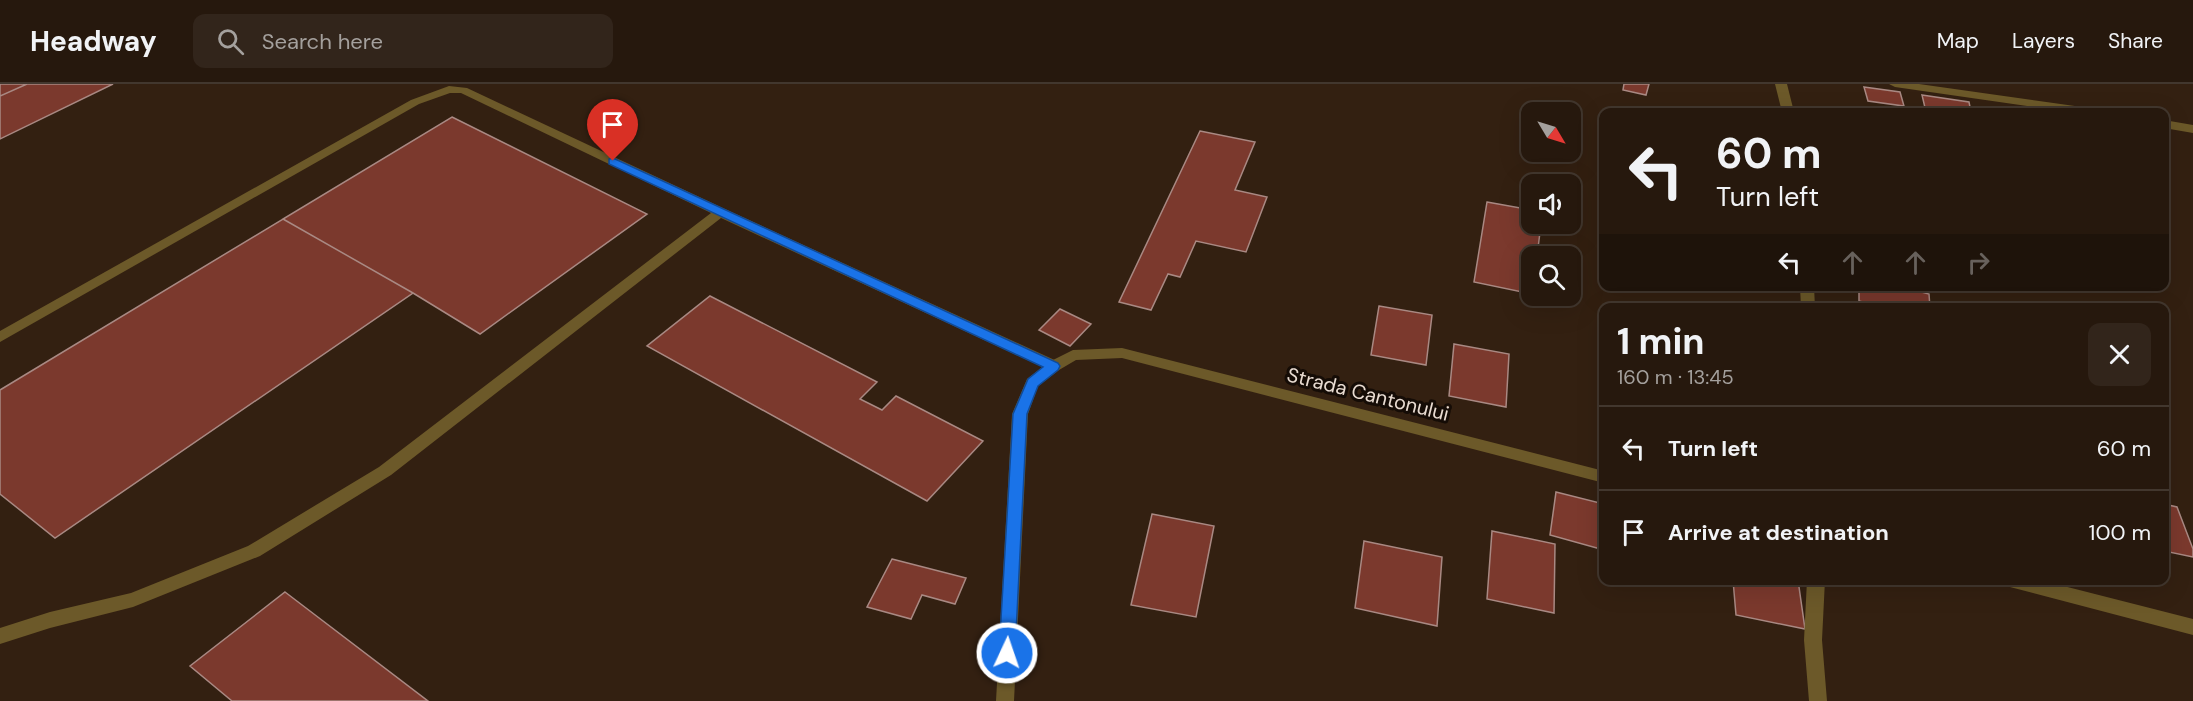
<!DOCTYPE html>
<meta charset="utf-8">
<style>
:root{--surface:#26180d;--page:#32251b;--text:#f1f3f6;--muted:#a4a09d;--line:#42372e}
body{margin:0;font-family:"DM Sans",sans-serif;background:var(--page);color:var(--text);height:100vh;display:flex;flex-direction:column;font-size:22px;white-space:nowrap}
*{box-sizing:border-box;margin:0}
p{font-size:20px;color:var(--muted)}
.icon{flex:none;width:33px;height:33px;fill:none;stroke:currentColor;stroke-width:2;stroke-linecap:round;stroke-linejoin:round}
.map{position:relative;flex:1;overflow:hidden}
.details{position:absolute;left:1599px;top:219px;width:570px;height:282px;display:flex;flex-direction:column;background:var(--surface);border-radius:12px;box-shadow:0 6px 24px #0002,0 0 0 2px var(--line)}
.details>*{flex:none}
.top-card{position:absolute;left:1599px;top:24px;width:570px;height:183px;border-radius:12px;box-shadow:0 6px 24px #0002,0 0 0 2px var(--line);background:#26180d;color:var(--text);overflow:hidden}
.needle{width:39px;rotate:128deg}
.controls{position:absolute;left:1521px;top:18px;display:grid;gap:12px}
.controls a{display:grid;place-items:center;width:60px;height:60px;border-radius:12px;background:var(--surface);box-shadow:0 6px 24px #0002,0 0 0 2px var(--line);font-size:30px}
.pin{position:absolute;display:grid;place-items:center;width:51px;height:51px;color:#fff;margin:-62px -26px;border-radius:50% 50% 50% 0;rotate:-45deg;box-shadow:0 0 6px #0007}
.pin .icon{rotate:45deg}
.me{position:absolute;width:66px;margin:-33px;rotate:3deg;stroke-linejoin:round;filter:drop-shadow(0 0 4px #0008)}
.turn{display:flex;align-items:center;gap:21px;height:126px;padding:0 18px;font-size:27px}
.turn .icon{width:78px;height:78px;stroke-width:2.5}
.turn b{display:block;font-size:42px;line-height:51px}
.lanes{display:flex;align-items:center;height:57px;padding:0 18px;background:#0003;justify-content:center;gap:30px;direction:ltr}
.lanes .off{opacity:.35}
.round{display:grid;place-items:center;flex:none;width:63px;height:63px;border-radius:12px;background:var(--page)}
.overview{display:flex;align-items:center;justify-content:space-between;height:102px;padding:0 18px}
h1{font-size:36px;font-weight:700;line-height:45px}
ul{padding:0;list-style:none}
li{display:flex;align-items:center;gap:18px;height:84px;padding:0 18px;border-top:2px solid var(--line)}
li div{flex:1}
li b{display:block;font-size:22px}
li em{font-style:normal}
header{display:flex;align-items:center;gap:36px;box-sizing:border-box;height:84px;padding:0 30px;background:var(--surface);border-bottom:2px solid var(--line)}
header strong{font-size:28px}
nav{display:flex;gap:33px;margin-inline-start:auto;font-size:21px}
.search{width:420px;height:54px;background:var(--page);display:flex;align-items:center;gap:15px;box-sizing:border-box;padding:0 21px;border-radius:12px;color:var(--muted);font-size:22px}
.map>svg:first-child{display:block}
.building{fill:#7b392d;stroke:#a98983;stroke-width:1.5}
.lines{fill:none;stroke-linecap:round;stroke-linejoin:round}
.service{fill:#6c5929;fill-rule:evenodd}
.minor{fill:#6c5929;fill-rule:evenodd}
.route{fill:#1a73e8;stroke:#114b97;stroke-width:1.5}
.labels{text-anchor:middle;stroke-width:6;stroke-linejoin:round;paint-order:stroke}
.street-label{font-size:20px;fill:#e9dcd2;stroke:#150c06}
</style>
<header>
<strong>Headway</strong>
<div class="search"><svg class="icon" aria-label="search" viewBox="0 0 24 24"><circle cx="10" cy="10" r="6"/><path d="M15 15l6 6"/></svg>Search here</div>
<nav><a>Map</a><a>Layers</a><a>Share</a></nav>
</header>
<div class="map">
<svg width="2193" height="617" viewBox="0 0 2193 617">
<rect width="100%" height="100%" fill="#332011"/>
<!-- building -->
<path class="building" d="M0 0H27L0 12Z
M27 0H113L0 55V12Z
M1624 0H1649L1646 11 1623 6Z
M1864 3 1900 8 1904 22 1868 17Z
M1922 11 1969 18 1971 28H1926Z
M452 33 647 130 480 250 413 209 283 135Z
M1200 47 1255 58 1235 106 1267 113 1246 168 1196 157 1180 193 1168 190 1151 226 1119 218Z
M1487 118 1532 126V140H1541L1537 172H1532V210L1474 198Z
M283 135 413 209 55 454 0 410V306Z
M1859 202H1899L1929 210 1930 224H1885L1859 217Z
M710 212 877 298 860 315 882 326 896 312 983 357 927 417 647 262Z
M1379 222 1432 231 1426 281 1371 271Z
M1060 225 1091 240 1070 262 1039 246Z
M1454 260 1509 270 1506 323 1449 312Z
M1556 408 1604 420V466L1550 451Z
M2164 420 2177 423 2193 465V473L2164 467Z
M1152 430 1214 442 1196 533 1131 521Z
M1492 447 1555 460 1554 529 1487 515Z
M1364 457 1442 473 1437 542 1355 524Z
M892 475 966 494 955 520 922 511 911 535 867 523Z
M1733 496H1798L1805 545 1736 531Z
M285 508 428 617H232L190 582Z"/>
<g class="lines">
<!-- service -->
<path class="service" d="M449 2 467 4 725 125 1059 278 1061 282 1054 287 1049 286 721 134 391 391 260 472 133 523 50 544 0 560V544L50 528 131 509 248 462 379 383 711 129 461 9H450L419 20 0 258V247L411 16Z"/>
<!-- minor -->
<path class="minor" d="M1775 0H1787L1794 28H1782Z
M1889 0H1919L2089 24 2095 28H2068L1895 3Z
M2164 36 2193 41V49L2164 44Z
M1800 202H1814L1815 224H1801Z
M1122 264 1604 387V399L1122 274 1076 276 1059 286 1038 302 1028 330 1014 617H996L1012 330 1027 295 1049 278 1073 266Z
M1807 496H1825L1822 556 1827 617H1809L1804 556Z
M2002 496H2040L2193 535V551L2010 503 2004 501Z"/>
</g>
<!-- route -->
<path class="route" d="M613 74 1058 279 1060 282 1058 286 1038 302 1027 330 1015 569 1013 574 1007 576 1001 574 999 569 1013 330 1028 295 1043 283 609 80V75Z"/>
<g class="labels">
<!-- street labels -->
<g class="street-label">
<text transform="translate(1368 310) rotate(14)" y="7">Strada Cantonului</text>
</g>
</g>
</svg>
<div class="controls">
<a><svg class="needle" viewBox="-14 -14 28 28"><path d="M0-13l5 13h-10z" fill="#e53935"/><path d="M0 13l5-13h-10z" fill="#a4a09d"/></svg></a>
<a><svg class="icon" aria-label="sound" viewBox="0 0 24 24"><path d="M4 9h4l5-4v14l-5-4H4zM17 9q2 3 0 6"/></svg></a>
<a><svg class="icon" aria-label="search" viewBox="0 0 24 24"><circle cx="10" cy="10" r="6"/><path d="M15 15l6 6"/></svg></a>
</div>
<div class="pin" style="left:613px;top:77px;background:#d93025"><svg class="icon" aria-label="arrive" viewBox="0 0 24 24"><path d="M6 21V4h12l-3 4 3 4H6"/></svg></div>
<svg class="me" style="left:1007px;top:569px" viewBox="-20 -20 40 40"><circle r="17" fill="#1a73e8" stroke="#fff" stroke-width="3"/><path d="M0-11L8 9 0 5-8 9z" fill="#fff"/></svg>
<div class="top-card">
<div class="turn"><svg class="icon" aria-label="left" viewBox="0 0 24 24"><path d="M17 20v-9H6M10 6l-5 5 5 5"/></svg><div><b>60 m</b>Turn left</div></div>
<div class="lanes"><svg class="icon" aria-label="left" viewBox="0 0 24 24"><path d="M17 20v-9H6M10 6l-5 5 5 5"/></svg><svg class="icon off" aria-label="ahead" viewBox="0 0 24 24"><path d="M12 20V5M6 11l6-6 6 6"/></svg><svg class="icon off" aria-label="ahead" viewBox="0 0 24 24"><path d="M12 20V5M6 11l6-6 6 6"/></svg><svg class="icon off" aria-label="right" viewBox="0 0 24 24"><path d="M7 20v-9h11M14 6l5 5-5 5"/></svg></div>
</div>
<section class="details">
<div class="overview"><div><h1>1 min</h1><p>160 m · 13:45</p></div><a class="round"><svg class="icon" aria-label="close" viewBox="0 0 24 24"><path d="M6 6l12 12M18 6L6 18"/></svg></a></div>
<ul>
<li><svg class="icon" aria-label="left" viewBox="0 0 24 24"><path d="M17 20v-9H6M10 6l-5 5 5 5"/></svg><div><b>Turn left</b></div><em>60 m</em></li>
<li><svg class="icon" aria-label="arrive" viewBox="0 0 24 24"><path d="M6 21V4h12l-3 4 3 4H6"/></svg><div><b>Arrive at destination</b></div><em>100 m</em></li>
</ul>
</section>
</div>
